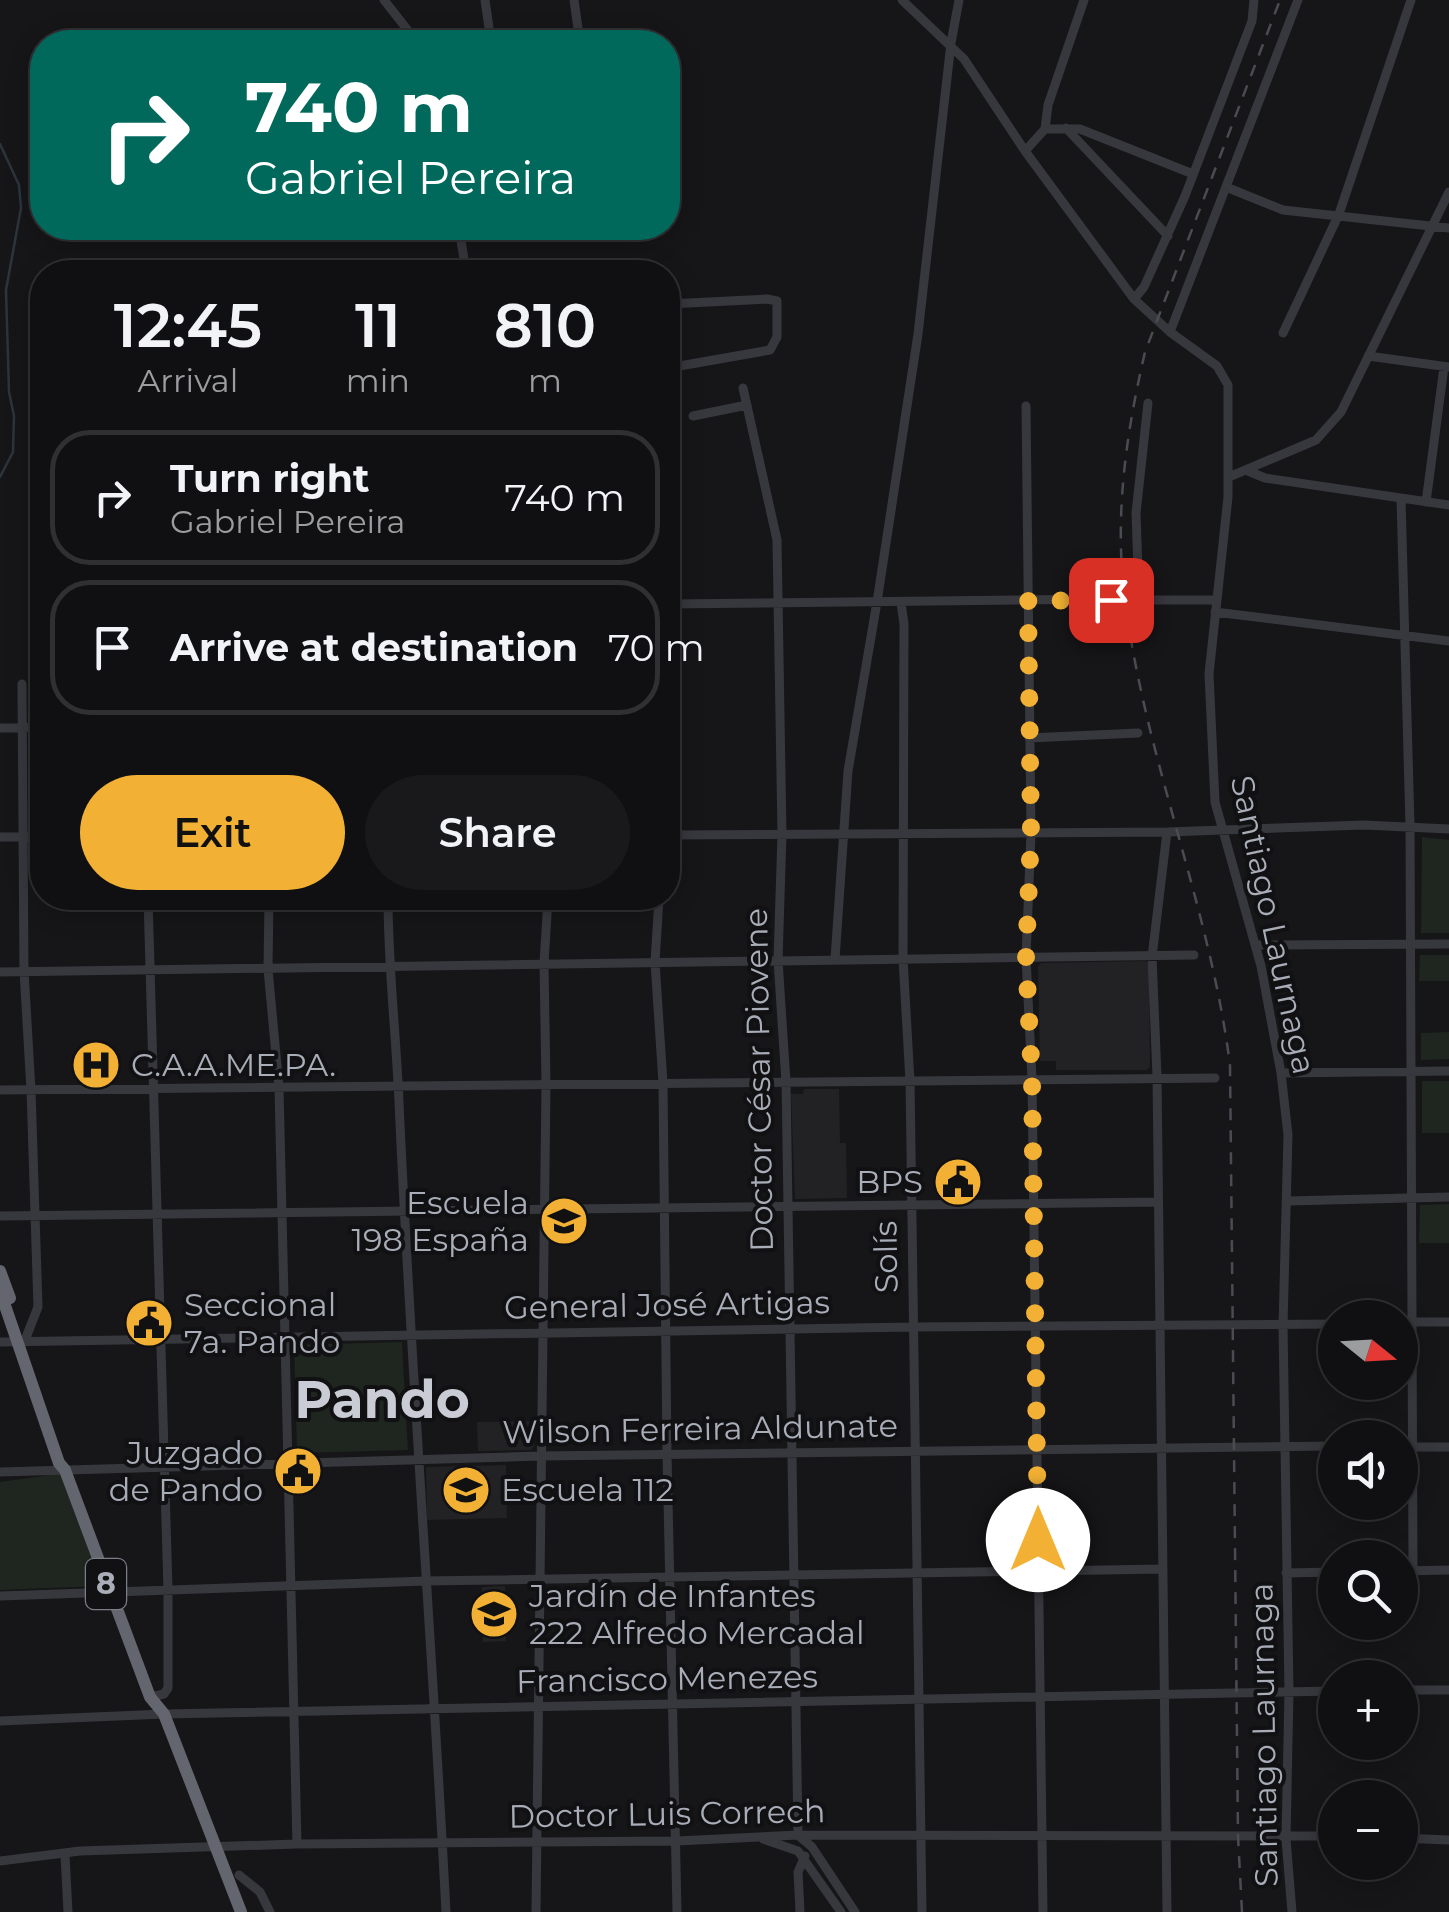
<!DOCTYPE html>
<meta charset="utf-8">
<style>
:root{--surface:#101012;--page:#19191b;--text:#f1f3f6;--muted:#9c9d9f;--line:#303032;--accent:#f2b134}
body{margin:0;font-family:Montserrat,sans-serif;background:var(--page);color:var(--text);height:100vh;display:flex;flex-direction:column;font-size:38px;white-space:nowrap}
*{box-sizing:border-box;margin:0}
p{font-size:32px;color:var(--muted)}
.icon{flex:none;width:55px;height:55px;fill:none;stroke:currentColor;stroke-width:2;stroke-linecap:round;stroke-linejoin:round}
.map{position:relative;flex:1;overflow:hidden}
.drawer{position:absolute;left:30px;top:260px;width:650px;height:650px;display:flex;flex-direction:column;background:var(--surface);border-radius:40px;box-shadow:0 5px 25px #0003,0 0 0 2px var(--line)}
.drawer>*{flex:none}
.guide{position:absolute;left:30px;top:30px;width:650px;height:210px;border-radius:40px;box-shadow:0 5px 25px #0003,0 0 0 2px var(--line);background:#00695c;color:#fff;overflow:hidden}
.needle{width:65px;rotate:108deg}
.fabs{position:absolute;left:1318px;top:1300px;display:grid;gap:20px}
.fabs a{display:grid;place-items:center;width:100px;height:100px;border-radius:50%;background:var(--surface);box-shadow:0 5px 25px #0003,0 0 0 2px var(--line);font-size:50px}
.pin{position:absolute;display:grid;place-items:center;width:85px;height:85px;color:#fff;margin:-42px;border-radius:20px;box-shadow:0 5px 15px #0006}
.me{position:absolute;width:110px;margin:-55px;rotate:0deg;stroke-linejoin:round;filter:drop-shadow(0 0 8px #0008)}
.turn{display:flex;align-items:center;gap:35px;height:210px;padding:0 50px;font-size:45px}
.turn .icon{width:130px;height:130px;stroke-width:2.5}
.turn b{display:block;font-size:70px;line-height:85px}
.eta{display:flex;justify-content:space-evenly;align-items:center;height:170px;text-align:center}
.eta b{font-size:60px;font-weight:600;line-height:70px}
.action{display:flex;gap:20px;margin-top:auto;padding:20px 50px}
.action a{flex:1;height:115px;border-radius:60px;background:var(--accent);color:#111;font-size:40px;font-weight:600;line-height:115px;text-align:center}
.action a+a{background:var(--page);color:var(--text)}
ul{padding:0;list-style:none}
li{display:flex;align-items:center;gap:30px;height:135px;margin:0 20px 15px;padding:0 30px;border:5px solid var(--line);border-radius:40px}
li div{flex:1}
li b{display:block;font-size:38px}
li em{font-style:normal}
.map>svg:first-child{display:block}
.built{fill:#222225}
.green{fill:#1e261f}
.lines{fill:none;stroke-linecap:round;stroke-linejoin:round}
.stream{stroke:#2c353c;stroke-width:2.5}
.minor{stroke:#37383d;stroke-width:9}
.highway{stroke:#63666e;stroke-width:12}
.rail{stroke:#4a4c52;stroke-width:2.5;stroke-dasharray:12 10;stroke-linecap:butt}
.route{stroke:#f2b134;stroke-width:18;stroke-dasharray:0 32.4}
.labels{text-anchor:middle;stroke-width:8;stroke-linejoin:round;paint-order:stroke}
.shield{fill:#111113;stroke:#7b7e86;stroke-width:2.5}
.shield-label{font-size:30px;font-weight:bold;fill:#a8adb8}
.street-label{font-size:32px;fill:#a8adb8;stroke:#111113}
.poi-label{font-size:32px;fill:#a8adb8;stroke:#111113;text-anchor:start}
.town-label{font-size:52px;font-weight:bold;fill:#c9ccd4;stroke:#111113}
</style>
<div class="map">
<svg width="1449" height="1912" viewBox="0 0 1449 1912">
<rect width="100%" height="100%" fill="#161618"/>
<!-- built -->
<path class="built" d="M1146 961 1149 964 1150 1067 1146 1070H1056V1061H1040L1038 967 1041 963Z
M804 1089H839L840 1143H846L847 1198 795 1199 791 1094H803Z
M550 1214H578V1237H550Z
M533 1421 534 1446 531 1450 478 1451 477 1422Z
M506 1465 507 1518 427 1520 426 1467Z
M505 1586 506 1641 483 1642 482 1587Z"/>
<!-- green -->
<path class="green" d="M1422 837 1449 840V933H1421Z
M1420 955H1449V981H1419Z
M1449 1032V1059L1421 1060V1033Z
M1422 1081H1449V1133H1422Z
M1449 1204V1243H1419L1420 1205Z
M402 1342 408 1450 297 1453 294 1345Z
M64 1473 104 1586 0 1590V1482Z"/>
<g class="lines">
<!-- stream -->
<path class="stream" d="M0 144 19 185 21 208 6 290 9 392 14 416 13 452 0 477"/>
<!-- minor -->
<path class="minor" d="M384 0 417 42
M485 0 491 42
M574 0 580 42
M902 0 964 59 1025 151 1134 299 1170 332 1217 366 1228 385V497L1209 674 1215 802 1261 966 1281 1073 1288 1135 1283 1325 1289 1691 1286 1839 1292 1912
M1084 0 1048 105 1045 129H1080L1193 174
M1066 128 1168 236
M1025 151 1045 129
M1226 187 1283 210 1449 228
M459 228 466 272
M1134 299 1144 287 1185 196 1252 21 1254 0
M668 304 767 299 777 301V337L770 350 668 368
M1170 332 1298 0
M1283 333 1339 214 1411 0
M1368 356 1449 367
M743 388 777 540 782 834 778 960 786 1082 798 1835
M1148 403 1136 513 1139 600H1216
M1026 406 1031 833 1026 957 1032 1079 1043 1912
M693 416 747 405
M1248 471 1265 478 1449 505
M1229 477 1316 440 1341 412 1449 192
M1401 499 1410 826 1413 1571
M1426 502 1444 367
M901 603 904 624 903 959 910 1081 922 1912
M668 604 1111 599
M1215 612 1449 641
M22 684 24 971 31 1090 38 1307 25 1340
M0 728 42 727
M1029 738 1138 733
M668 835 1167 832 1364 825 1449 829
M0 837H42
M148 898 168 1590V1688L164 1694 150 1697
M269 898 268 969 279 1088 297 1844
M388 898C388 966 396 1033 399 1102 411 1372 432 1642 446 1912
M659 898 655 962 663 1083 667 1454 677 1912
M1256 945 1449 944
M835 959 848 771 877 602 918 334 951 43 959 0
M0 972 1194 955
M1281 1073 1449 1071
M0 1090 1215 1078
M1288 1201 1449 1197
M0 1216 1158 1202
M1400 1322H1449
M0 1342 912 1327 1335 1324
M1400 1447H1449
M0 1472 540 1456 1335 1446
M1400 1571 1449 1570
M1286 1573 1335 1572
M0 1596 426 1581 1162 1569
M1400 1690H1449
M0 1721 164 1714 1335 1691
M798 1835 812 1847 855 1912
M1400 1838 1449 1840
M763 1839 798 1851 841 1912
M65 1855 68 1912
M0 1861 80 1851 297 1844 677 1841 798 1835 1335 1836
M239 1875 260 1892 270 1912
M536 1912 546 1085 544 963 548 898
M800 1912 798 1872 805 1856
M1167 1912 1157 1076 1152 957 1167 832"/>
<!-- highway -->
<path class="highway" d="M0 1271 10 1298
M0 1291 59 1463 65 1470 150 1697 164 1714 241 1912"/>
<!-- rail -->
<path class="rail" d="M1242 1912 1238 1836 1230 1065C1210 907 1145 758 1125 600 1114 517 1126 433 1145 352L1280 0"/>
</g>
<g class="lines">
<!-- route -->
<path class="route" d="M1038 1540 1032 1079 1026 958 1031 833 1028 601 1111 600"/>
</g>
<!-- icons -->
<defs>
<g id="hospital-disc" transform="scale(2.5)"><circle r="9.5" fill="#f2b134" stroke="#111113"/><path d="M-5-5h3v3.5h4V-5h3V5h-3V1.5h-4V5h-3Z" fill="#111"/></g>
<g id="civic-disc" transform="scale(2.5)"><circle r="9.5" fill="#f2b134" stroke="#111113"/><path d="M-.6-6.5H3V-4.5H.6V-3L4-1V1h2V6H-6V1h2V-1L-.6-3ZM-1.2 2.5V6h2.4V2.5Z" fill="#111"/></g>
<g id="school-disc" transform="scale(2.5)"><circle r="9.5" fill="#f2b134" stroke="#111113"/><path d="M0-5L7-2L0 1L-7-2ZM-4 1L0 2.5L4 1V4Q0 6-4 4Z" fill="#111"/></g>
</defs>
<g fill-rule="evenodd">
<use href="#hospital-disc" x="96" y="1065"/>
<use href="#civic-disc" x="958" y="1182"/>
<use href="#school-disc" x="564" y="1221"/>
<use href="#civic-disc" x="149" y="1323"/>
<use href="#civic-disc" x="298" y="1471"/>
<use href="#school-disc" x="466" y="1490"/>
<use href="#school-disc" x="494" y="1614"/>
</g>
<g class="labels">
<!-- shield labels -->
<rect class="shield" x="86" y="1559" width="40" height="50" rx="8"/>
<g class="shield-label">
<text x="106" y="1594">8</text>
</g>
<!-- street labels -->
<g class="street-label">
<text transform="translate(1273 925) rotate(78)" y="11">Santiago Laurnaga</text>
<text transform="translate(759 1080) rotate(-91)" y="11">Doctor César Piovene</text>
<text transform="translate(886 1257) rotate(-91)" y="11">Solís</text>
<text transform="translate(667 1305) rotate(-1)" y="11">General José Artigas</text>
<text transform="translate(700 1429) rotate(-1)" y="11">Wilson Ferreira Aldunate</text>
<text transform="translate(667 1679) rotate(-1)" y="11">Francisco Menezes</text>
<text transform="translate(1264 1735) rotate(-91)" y="11">Santiago Laurnaga</text>
<text transform="translate(667 1814) rotate(-1)" y="11">Doctor Luis Correch</text>
</g>
<!-- poi labels -->
<g class="poi-label">
<text x="131" y="1076">C.A.A.ME.PA.</text>
<text x="923" y="1193" text-anchor="end">BPS</text>
<text x="529" y="1214" text-anchor="end">Escuela<tspan x="529" dy="37">198 España</tspan></text>
<text x="184" y="1316">Seccional<tspan x="184" dy="37">7a. Pando</tspan></text>
<text x="263" y="1464" text-anchor="end">Juzgado<tspan x="263" dy="37">de Pando</tspan></text>
<text x="501" y="1501">Escuela 112</text>
<text x="529" y="1607">Jardín de Infantes<tspan x="529" dy="37">222 Alfredo Mercadal</tspan></text>
</g>
<!-- town labels -->
<g class="town-label">
<text x="382" y="1418">Pando</text>
</g>
</g>
</svg>
<div class="fabs">
<a><svg class="needle" viewBox="-14 -14 28 28"><path d="M0-13l5 13h-10z" fill="#e53935"/><path d="M0 13l5-13h-10z" fill="#9c9d9f"/></svg></a>
<a><svg class="icon" aria-label="sound" viewBox="0 0 24 24"><path d="M4 9h4l5-4v14l-5-4H4zM17 9q2 3 0 6"/></svg></a>
<a><svg class="icon" aria-label="search" viewBox="0 0 24 24"><circle cx="10" cy="10" r="6"/><path d="M15 15l6 6"/></svg></a>
<a>+</a>
<a>−</a>
</div>
<div class="pin" style="left:1111px;top:600px;background:#d93025"><svg class="icon" aria-label="arrive" viewBox="0 0 24 24"><path d="M6 21V4h12l-3 4 3 4H6"/></svg></div>
<svg class="me" style="left:1038px;top:1540px" viewBox="-20 -20 40 40"><circle r="19" fill="#fff"/><path d="M0-13L10 11 0 6-10 11z" fill="#f2b134"/></svg>
<div class="guide">
<div class="turn"><svg class="icon" aria-label="right" viewBox="0 0 24 24"><path d="M7 20v-9h11M14 6l5 5-5 5"/></svg><div><b>740 m</b>Gabriel Pereira</div></div>
</div>
<section class="drawer">
<div class="eta">
<div><b>12:45</b><p>Arrival</p></div>
<div><b>11</b><p>min</p></div>
<div><b>810</b><p>m</p></div>
</div>
<ul>
<li><svg class="icon" aria-label="right" viewBox="0 0 24 24"><path d="M7 20v-9h11M14 6l5 5-5 5"/></svg><div><b>Turn right</b><p>Gabriel Pereira</p></div><em>740 m</em></li>
<li><svg class="icon" aria-label="arrive" viewBox="0 0 24 24"><path d="M6 21V4h12l-3 4 3 4H6"/></svg><div><b>Arrive at destination</b></div><em>70 m</em></li>
</ul>
<div class="action"><a>Exit</a><a>Share</a></div>
</section>
</div>
